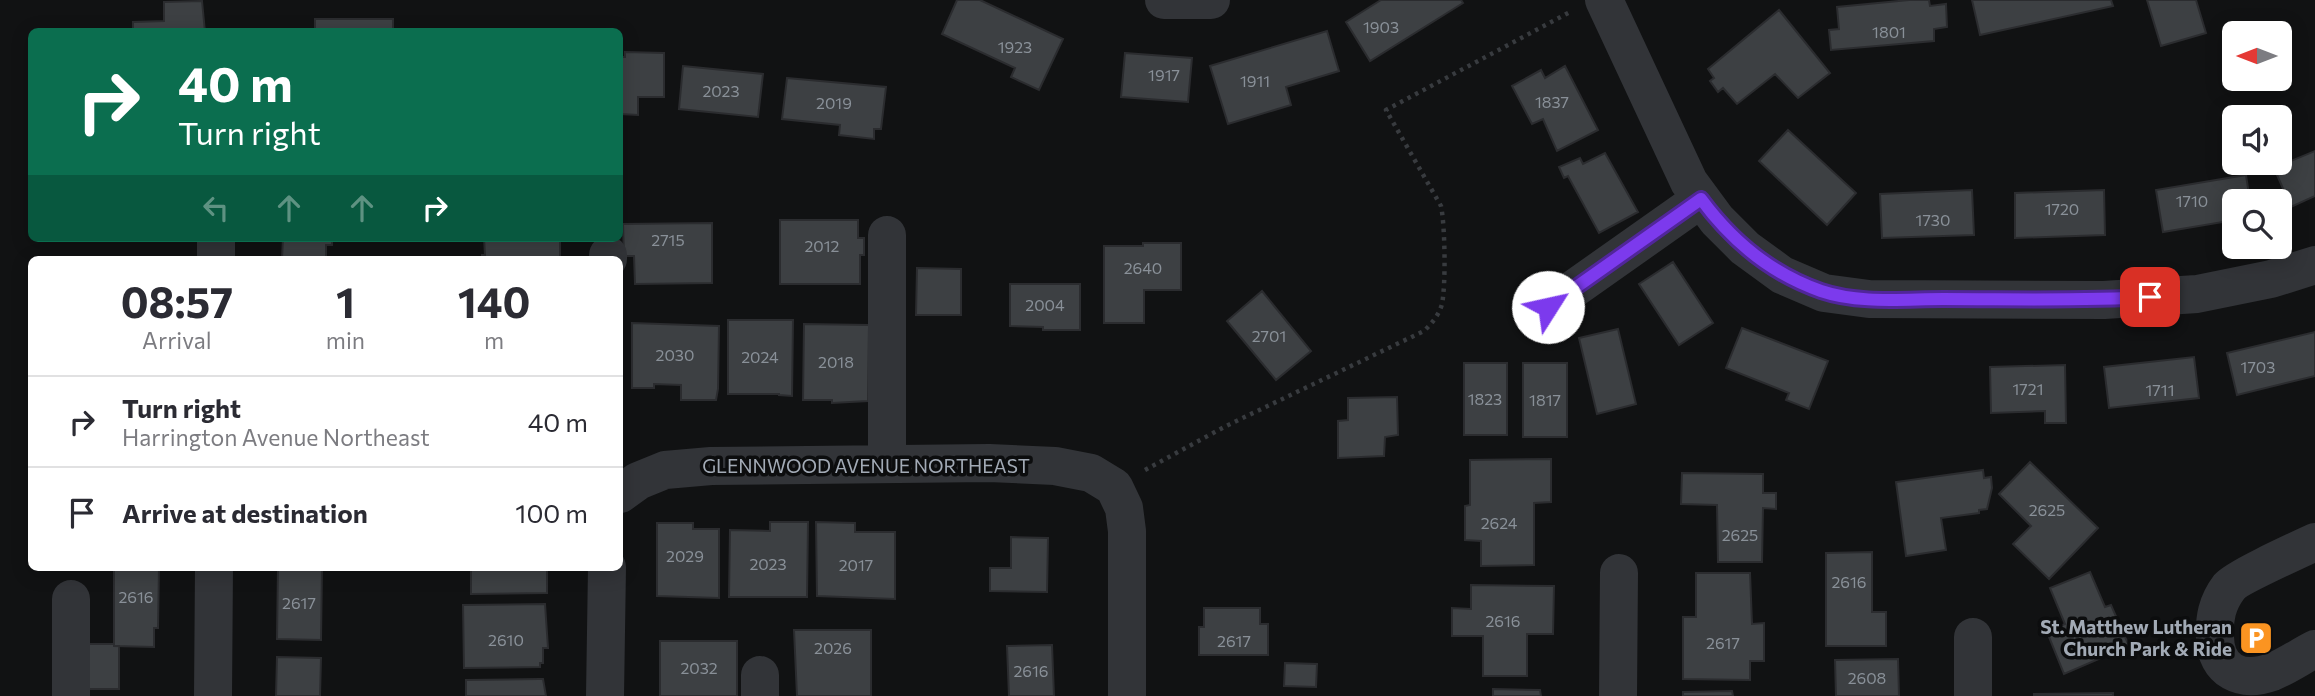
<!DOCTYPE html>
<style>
:root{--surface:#fff;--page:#f7f7f7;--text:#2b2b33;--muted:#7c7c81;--line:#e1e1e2}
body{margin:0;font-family:Commissioner,sans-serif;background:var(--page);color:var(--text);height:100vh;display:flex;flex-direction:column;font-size:26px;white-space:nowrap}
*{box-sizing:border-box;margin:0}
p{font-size:23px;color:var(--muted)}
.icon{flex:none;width:38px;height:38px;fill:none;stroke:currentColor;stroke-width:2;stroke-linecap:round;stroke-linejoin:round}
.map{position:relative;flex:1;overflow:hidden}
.drawer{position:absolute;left:28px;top:256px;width:595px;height:315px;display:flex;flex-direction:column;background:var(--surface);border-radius:10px;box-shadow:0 4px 18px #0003}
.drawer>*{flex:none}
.banner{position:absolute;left:28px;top:28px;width:595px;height:214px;border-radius:10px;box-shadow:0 4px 18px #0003;background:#0b6e4f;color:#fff;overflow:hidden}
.needle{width:46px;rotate:270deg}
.tools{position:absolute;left:2222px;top:21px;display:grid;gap:14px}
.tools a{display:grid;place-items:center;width:70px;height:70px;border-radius:10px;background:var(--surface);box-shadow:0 4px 18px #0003;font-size:35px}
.pin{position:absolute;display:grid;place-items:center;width:60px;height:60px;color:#fff;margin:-30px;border-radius:14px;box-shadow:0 4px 10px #0006}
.me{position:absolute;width:77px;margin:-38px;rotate:55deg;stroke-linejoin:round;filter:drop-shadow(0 0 5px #0008)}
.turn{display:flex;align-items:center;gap:24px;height:147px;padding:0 35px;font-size:32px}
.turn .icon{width:91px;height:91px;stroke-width:2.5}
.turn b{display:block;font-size:49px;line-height:60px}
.lanes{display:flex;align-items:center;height:66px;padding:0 35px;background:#0003;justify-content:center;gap:35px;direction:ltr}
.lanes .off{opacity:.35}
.eta{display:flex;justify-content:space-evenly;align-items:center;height:119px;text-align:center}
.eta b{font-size:42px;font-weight:700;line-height:49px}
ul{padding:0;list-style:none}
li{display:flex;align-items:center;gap:21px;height:91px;padding:0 35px;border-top:2px solid var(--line)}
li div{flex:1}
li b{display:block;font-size:26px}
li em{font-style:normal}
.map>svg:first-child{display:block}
.building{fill:#3d4043;stroke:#2b2c2f;stroke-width:2}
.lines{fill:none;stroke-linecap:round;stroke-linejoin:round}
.path{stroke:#383b3f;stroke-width:4.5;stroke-dasharray:3.5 5;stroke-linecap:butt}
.minor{stroke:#323438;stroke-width:38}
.route-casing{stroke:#51269a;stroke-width:18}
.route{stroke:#7c3aed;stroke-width:12}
.labels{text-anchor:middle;stroke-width:7;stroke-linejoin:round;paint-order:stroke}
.number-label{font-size:16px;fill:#899098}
.street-label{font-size:19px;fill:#a2aab5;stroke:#0c0d0e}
.poi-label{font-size:19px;font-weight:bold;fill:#a2aab5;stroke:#0c0d0e;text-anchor:end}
</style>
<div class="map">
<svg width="2315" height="696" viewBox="0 0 2315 696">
<rect width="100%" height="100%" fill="#111213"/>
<!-- building -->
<path class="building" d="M957 0H980L1063 39 1039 90 1011 77 1015 68 942 34Z
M1381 0H1461L1463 3 1370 61 1346 22Z
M1909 0H1929L1930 6 1946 4 1947 27 1934 29V41L1831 50 1829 30 1839 29 1837 7Z
M1972 0H2111L2113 6 1980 35Z
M2147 0H2196L2206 33 2161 46Z
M202 1 205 32H133V22L164 21V2Z
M1779 10 1830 73 1798 98 1775 74 1737 104 1723 88 1718 92 1710 81 1714 78 1708 69Z
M315 19H393V32H315Z
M1327 31 1339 71 1286 87 1291 105 1228 124 1210 66Z
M625 52 664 53V97H638V115L620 114V57H625Z
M1125 53 1192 58 1188 102 1121 97Z
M683 66 763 74 758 117 679 109Z
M1565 66 1598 130 1557 151 1543 119 1532 124 1512 86 1541 70 1545 78Z
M787 78 886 87 881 129H874V139L839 135 840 125 782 119Z
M1788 130 1856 193 1827 225 1759 161Z
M2315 151V196L2291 207 2274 168Z
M1605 153 1638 212 1599 233 1568 176 1564 178 1559 167 1580 158 1583 164Z
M2246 175 2250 201H2235V220L2163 232 2156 190Z
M1972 190 1974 235 1882 238 1880 194Z
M2104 190 2105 235 2015 238V193Z
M780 220H858V238H864V255H860V284H780Z
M712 223V283L635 284 634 256H624L623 224Z
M283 238H332V245H326V259H282Z
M484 238H557V241H560V259H482V255H485Z
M1143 243H1181V290H1144V323H1104V246H1143Z
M1673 262 1713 323 1679 345 1639 284Z
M917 268 961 269V315H916Z
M1010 284H1080V330H1043V327L1010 326Z
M1262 291 1311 351 1276 380 1227 321Z
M728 320H793L792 396 779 395V394H728Z
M632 323 719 326 718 389 716 400H681V385L654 384V388H632Z
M804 324 869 325 868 401 832 403V400H803Z
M1742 328 1828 361 1809 409 1786 400 1789 393 1726 368Z
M1618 329 1636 404 1597 414 1579 338Z
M2315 332V376L2237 395 2227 353Z
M2194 357 2199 398 2109 408 2104 367Z
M1464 363H1507V435H1464Z
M1523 363H1567V437H1523Z
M2065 365 2066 423H2045V411L1991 413 1990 367Z
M1397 397 1398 435 1385 437 1384 456 1338 458V421L1348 420V398Z
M1551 459V502L1534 503V565L1481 566V541L1465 540V506L1470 505V460Z
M2030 462 2098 528 2049 579 2013 544 2031 526 1999 494Z
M1983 470 1984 478 1991 477 1992 488 1987 509 1979 510V513L1941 518 1946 550 1906 556 1896 482Z
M1682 473 1763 474V493H1776V509L1763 508 1762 562H1718L1717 505 1681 504Z
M770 522H808L807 597H729L730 530 770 531Z
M816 522 855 523V532H895V599L817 596Z
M657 523H693V529H719V598L657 596Z
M1011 537 1048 538 1047 592 990 591V568H1011Z
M1872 552V612H1886V646H1826V553Z
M114 567H159L158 628H154V647L114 646Z
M278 567H322L321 640 277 639Z
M471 567H547V593L471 594Z
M2090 572 2105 607 2111 605 2129 646 2064 674 2047 632 2065 624 2050 588Z
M1696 573H1750L1752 624 1764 623V661H1750V680L1683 679V617H1696Z
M1471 585 1554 586 1553 634H1527V676H1483V636H1452V608L1471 609Z
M545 604 548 648H543V663H540V667L464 668 463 605Z
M1204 608H1260V624H1268V655H1199V627H1204Z
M794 630H871V696H797Z
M660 641H737V696H660Z
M82 644H114V646H119V689H82Z
M1052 645 1054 696H1009L1007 646Z
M277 657 321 658 320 696H276Z
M1898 659 1899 696H1836L1835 660Z
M1285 663 1317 664 1316 687 1284 686Z
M539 679H543L546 696H466V680Z
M1493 689 1540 690 1541 696H1493Z
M1732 691 1733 696H1683V692Z
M2113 693V696H2034V694Z"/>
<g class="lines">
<!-- path -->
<path class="path" d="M1145 470 1226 426 1424 331C1432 323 1439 315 1442 304 1446 284 1445 225 1441 206L1386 110 1570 12"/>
<!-- minor -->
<path class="minor" d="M1164 0H1211
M1604 0 1689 182 1717 220 1745 248 1782 275 1824 293 1869 299 2104 300 2197 294 2271 279 2315 265
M887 235V464
M608 255V259
M216 259V238
M1548 307 1701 199
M620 494 638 481 665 470 711 466 989 463 1055 466 1091 473 1114 487 1124 508 1127 531V696
M2315 542C2300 549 2236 578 2229 587 2217 603 2214 618 2215 638 2216 671 2241 683 2272 672 2287 666 2301 656 2315 649
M1973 637V696
M71 696V599
M213 696 214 567
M605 696 607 567
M760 696V675
M1618 696 1619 573"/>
</g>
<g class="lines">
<!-- route casing -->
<g class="route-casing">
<path id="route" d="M1548 307 1701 199C1732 241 1772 274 1821 291 1859 304 1904 299 1943 299 2012 299 2081 301 2150 297"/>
</g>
<!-- route -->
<use href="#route" class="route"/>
</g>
<!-- icons -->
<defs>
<g id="parking-square" transform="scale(1.75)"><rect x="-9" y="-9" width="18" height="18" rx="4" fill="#fb9421" stroke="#0c0d0e"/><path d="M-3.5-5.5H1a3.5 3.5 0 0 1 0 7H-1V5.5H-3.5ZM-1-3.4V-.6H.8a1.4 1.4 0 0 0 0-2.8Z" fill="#fff"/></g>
</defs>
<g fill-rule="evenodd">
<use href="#parking-square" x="2256" y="638"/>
</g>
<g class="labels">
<!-- number labels -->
<g class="number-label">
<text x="1381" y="33">1903</text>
<text x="1889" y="38">1801</text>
<text x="1015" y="53">1923</text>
<text x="1164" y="81">1917</text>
<text x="1255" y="87">1911</text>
<text x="721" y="97">2023</text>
<text x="1552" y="108">1837</text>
<text x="834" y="109">2019</text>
<text x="2192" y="207">1710</text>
<text x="2062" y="215">1720</text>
<text x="1933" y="226">1730</text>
<text x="668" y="246">2715</text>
<text x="822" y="252">2012</text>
<text x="1143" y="274">2640</text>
<text x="1045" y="311">2004</text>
<text x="1269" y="342">2701</text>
<text x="675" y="361">2030</text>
<text x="760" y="363">2024</text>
<text x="836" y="368">2018</text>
<text x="2258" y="373">1703</text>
<text x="2028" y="395">1721</text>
<text x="2160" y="396">1711</text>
<text x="1485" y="405">1823</text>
<text x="1545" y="406">1817</text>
<text x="2047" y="516">2625</text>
<text x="1499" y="529">2624</text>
<text x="1740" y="541">2625</text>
<text x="685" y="562">2029</text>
<text x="768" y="570">2023</text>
<text x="856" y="571">2017</text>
<text x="1849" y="588">2616</text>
<text x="136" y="603">2616</text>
<text x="299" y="609">2617</text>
<text x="1503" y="627">2616</text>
<text x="506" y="646">2610</text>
<text x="1234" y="647">2617</text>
<text x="1723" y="649">2617</text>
<text x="833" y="654">2026</text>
<text x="699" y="674">2032</text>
<text x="1031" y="677">2616</text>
<text x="1867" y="684">2608</text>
</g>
<!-- street labels -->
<g class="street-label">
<text x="866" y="473">GLENNWOOD AVENUE NORTHEAST</text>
</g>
<!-- poi labels -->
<g class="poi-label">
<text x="2232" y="634">St. Matthew Lutheran<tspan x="2232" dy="22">Church Park &amp; Ride</tspan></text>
</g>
</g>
</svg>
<div class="tools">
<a><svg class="needle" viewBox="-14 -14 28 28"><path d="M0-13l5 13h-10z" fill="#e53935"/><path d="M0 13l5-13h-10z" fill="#7c7c81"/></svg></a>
<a><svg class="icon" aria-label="sound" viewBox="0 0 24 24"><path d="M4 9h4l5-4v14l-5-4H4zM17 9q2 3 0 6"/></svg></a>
<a><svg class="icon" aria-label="search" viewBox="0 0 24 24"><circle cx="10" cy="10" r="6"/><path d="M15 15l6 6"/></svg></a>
</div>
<div class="pin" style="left:2150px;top:297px;background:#d93025"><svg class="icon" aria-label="arrive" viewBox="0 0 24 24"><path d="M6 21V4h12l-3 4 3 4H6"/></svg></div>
<svg class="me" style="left:1548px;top:307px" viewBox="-20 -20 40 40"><circle r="19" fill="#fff"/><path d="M0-13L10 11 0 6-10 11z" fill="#7c3aed"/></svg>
<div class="banner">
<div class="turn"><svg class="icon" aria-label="right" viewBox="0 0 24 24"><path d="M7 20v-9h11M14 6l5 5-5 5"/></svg><div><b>40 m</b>Turn right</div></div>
<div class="lanes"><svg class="icon off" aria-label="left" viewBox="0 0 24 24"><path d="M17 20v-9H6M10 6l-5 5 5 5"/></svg><svg class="icon off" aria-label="ahead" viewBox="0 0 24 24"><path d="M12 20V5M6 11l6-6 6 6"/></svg><svg class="icon off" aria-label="ahead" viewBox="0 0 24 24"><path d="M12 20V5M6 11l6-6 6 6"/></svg><svg class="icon" aria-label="right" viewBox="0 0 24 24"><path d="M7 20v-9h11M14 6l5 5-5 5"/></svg></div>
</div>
<section class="drawer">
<div class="eta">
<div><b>08:57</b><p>Arrival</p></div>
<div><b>1</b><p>min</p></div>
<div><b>140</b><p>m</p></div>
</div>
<ul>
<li><svg class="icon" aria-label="right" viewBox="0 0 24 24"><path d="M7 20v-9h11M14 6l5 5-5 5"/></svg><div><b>Turn right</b><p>Harrington Avenue Northeast</p></div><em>40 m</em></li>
<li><svg class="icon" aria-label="arrive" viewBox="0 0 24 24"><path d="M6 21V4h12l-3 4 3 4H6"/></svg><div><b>Arrive at destination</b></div><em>100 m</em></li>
</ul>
</section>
</div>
